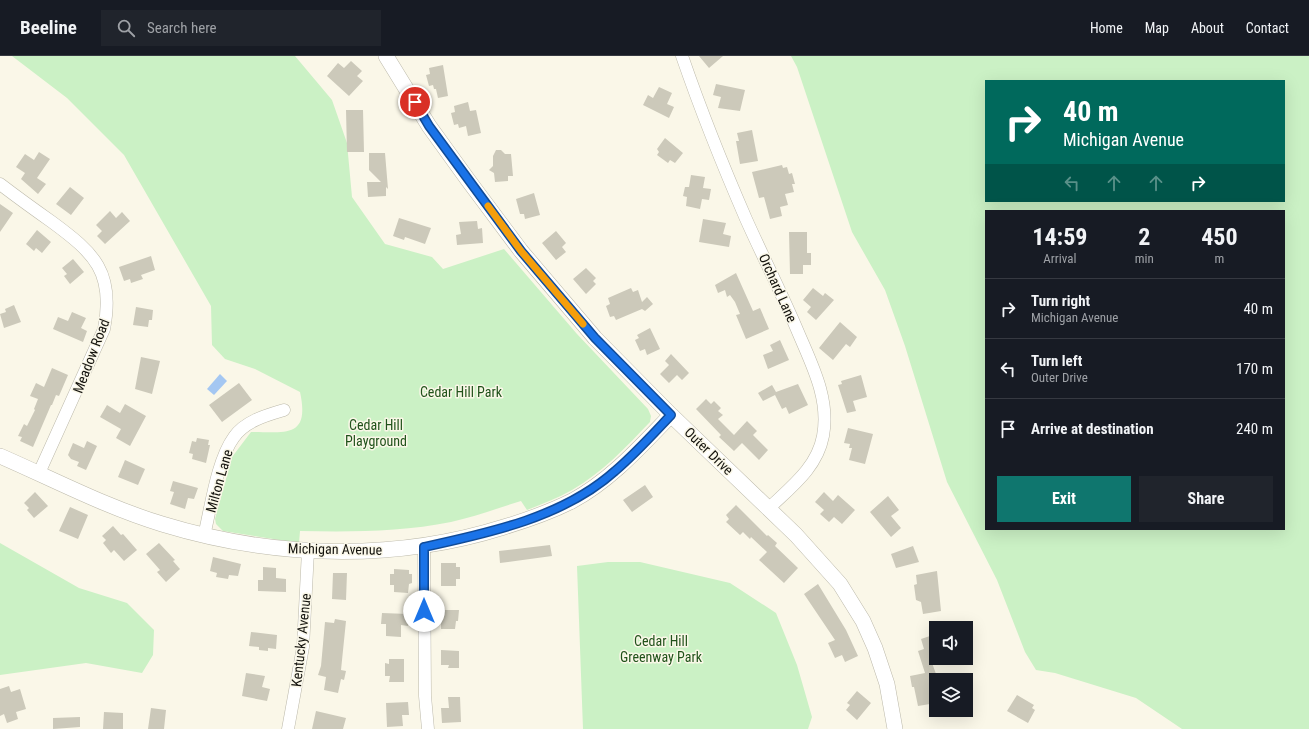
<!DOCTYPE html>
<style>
:root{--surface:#171b24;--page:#20242c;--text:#f1f3f6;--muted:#9ea1a6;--line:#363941;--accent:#0f766e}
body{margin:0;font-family:"Roboto Condensed",sans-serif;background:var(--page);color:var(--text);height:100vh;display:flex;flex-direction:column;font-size:15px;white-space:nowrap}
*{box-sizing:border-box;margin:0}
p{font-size:13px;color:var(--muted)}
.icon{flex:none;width:22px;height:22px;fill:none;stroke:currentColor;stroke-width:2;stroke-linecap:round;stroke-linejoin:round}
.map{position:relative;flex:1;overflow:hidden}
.details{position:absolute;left:985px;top:154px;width:300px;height:320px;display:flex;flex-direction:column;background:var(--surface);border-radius:0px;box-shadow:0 4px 16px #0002}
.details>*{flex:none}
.top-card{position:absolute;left:985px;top:24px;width:300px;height:122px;border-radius:0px;box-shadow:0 4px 16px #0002;background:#00695c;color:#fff;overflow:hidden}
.fabs{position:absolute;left:929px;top:565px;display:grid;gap:8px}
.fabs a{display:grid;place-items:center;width:44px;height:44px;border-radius:0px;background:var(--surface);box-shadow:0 4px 16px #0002;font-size:20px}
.pin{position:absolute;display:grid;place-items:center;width:34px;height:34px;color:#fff;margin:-17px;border:2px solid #fff;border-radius:50%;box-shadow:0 1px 4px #0007}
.me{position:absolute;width:44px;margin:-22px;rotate:0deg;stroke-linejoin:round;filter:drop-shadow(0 0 3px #0008)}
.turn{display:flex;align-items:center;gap:14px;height:84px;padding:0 12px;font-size:18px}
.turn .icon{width:52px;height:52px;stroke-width:2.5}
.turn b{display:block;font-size:28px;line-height:34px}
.lanes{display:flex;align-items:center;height:38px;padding:0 12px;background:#0003;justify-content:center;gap:20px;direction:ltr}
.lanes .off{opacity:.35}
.eta{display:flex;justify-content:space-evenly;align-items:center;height:68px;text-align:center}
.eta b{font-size:24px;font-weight:700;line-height:28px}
.button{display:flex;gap:8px;margin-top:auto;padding:8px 12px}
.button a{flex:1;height:46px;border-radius:0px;background:var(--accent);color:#fff;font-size:16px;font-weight:700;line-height:46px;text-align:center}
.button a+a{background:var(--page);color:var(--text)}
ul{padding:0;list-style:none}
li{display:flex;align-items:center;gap:12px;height:60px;padding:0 12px;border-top:1px solid var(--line)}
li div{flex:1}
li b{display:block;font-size:15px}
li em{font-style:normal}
header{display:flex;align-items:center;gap:24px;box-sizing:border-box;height:56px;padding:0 20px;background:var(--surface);border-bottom:1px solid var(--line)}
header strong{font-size:19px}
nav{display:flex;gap:22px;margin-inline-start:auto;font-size:14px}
.search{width:280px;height:36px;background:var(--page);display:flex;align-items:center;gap:10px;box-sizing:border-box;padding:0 14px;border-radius:0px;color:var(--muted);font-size:15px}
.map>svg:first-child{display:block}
.green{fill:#cbf1c5;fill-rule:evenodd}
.water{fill:#a4c7f2}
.building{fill:#ccc9ba}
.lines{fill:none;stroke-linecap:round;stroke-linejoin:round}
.minor-casing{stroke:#bcb9aa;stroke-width:13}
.tertiary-casing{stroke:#bcb9aa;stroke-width:16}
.minor{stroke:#fff;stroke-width:12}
.tertiary{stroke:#fff;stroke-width:15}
.route-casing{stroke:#114b97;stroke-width:10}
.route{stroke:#1a73e8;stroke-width:7}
.slow{stroke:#f59e0b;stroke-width:7}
.labels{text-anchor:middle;stroke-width:3;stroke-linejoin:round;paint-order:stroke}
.street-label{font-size:14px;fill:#13120d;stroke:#faf7e8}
.park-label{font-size:14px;fill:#20521a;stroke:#faf7e8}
</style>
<header>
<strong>Beeline</strong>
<div class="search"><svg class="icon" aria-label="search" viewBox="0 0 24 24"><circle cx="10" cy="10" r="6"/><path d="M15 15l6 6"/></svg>Search here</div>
<nav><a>Home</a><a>Map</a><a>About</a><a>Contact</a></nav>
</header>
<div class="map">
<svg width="1309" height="673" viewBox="0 0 1309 673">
<rect width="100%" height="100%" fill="#faf7e8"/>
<!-- green -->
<path class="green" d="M12 0H295L332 44 347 87 352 141 385 188 432 201 443 213 504 193 577 278 648 353 651 360 650 366C626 391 603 416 572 434 558 442 542 448 527 454L521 445C498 452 474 461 451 466 402 476 350 476 300 475L299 487 223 475 216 468 215 463 232 401 251 376C286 376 310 382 300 336L255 313 225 303 212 289 211 250 124 99 67 42Z
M791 0H1309V673H1182L1136 642 1055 617 1036 614 1025 596 997 524 947 426 905 290 885 234 852 176 797 11ZM986 25H1284V145H986ZM986 155H1284V473H986Z
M0 487 79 532 127 547 154 574 153 599 142 617 86 607 0 619Z
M608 506H640L730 527 776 557 797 609 812 661 808 673H583L577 510Z"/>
<!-- water -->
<path class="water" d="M220 318 227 325 214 339 207 333Z"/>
<!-- building -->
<path class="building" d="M699 0H723L709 12Z
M351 5 362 15 357 20 363 25 349 40 327 20 338 7 344 12Z
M443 9 448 40 438 42 436 33H434L433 29 429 30 426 19 430 18 429 12Z
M716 28 745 34 740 55 718 52 721 41 713 39Z
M659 31 672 37 667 48 674 51 669 62 643 49 648 39 653 42Z
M468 46 470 55 476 54 481 77 468 80 466 70 459 72 458 68 454 69 451 57 455 56 454 50Z
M346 54H363L364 96H347Z
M752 74 758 105 740 108 736 85H739L737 77Z
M665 82 683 97 675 107 670 104 668 107 657 99 659 96 657 93Z
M496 94H501L505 98H511L513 120H508V125L495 126 494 117 489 114 493 110V100Z
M39 96 50 103 37 122 46 128 38 138 21 123 25 117 16 111 25 98 34 104Z
M369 97H385L388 133 386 131V140L368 141 367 126H381L369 114Z
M782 109 783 112 787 111 789 118 792 117 795 128H792L794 136 785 138 788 149 780 151 782 160 770 163 764 141 759 142 752 116Z
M691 119 705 121 703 132 711 133 709 144 702 143 700 153 686 150 687 141 683 140 685 131H689Z
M70 131 84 142 71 159 56 148Z
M534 137 540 159 525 163 524 158H520L516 143Z
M0 148 13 157 0 176Z
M110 155 116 162 122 156 130 165 105 188 97 180 102 175 96 169Z
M399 162 431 172 425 188 405 181 404 184 393 180Z
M703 163 726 167 723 178 731 180 729 191 699 186Z
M477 165 478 173 482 172 483 187 457 189 456 179 461 178 459 166Z
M37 174 51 186 42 197 36 192 34 195 26 188Z
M556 175 566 187 562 191 566 196 556 204 542 187Z
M789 176H807V197H811V209H803V218H790Z
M151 200 155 214 141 219 143 223 131 227 130 223 124 225 119 211Z
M73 203 84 216 70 228 64 220 67 218 62 212Z
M586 212 596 222 593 225 596 228 586 238 573 223Z
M736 217 753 255 760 252 769 273 746 283 736 259 740 258 735 246 730 239 727 241 725 234 718 237 715 229Z
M631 232 633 236 638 234 642 246 647 241 653 248 645 255 642 253 616 264 614 260 610 261 606 250 610 248 608 242Z
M813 232 823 240 825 237 834 244 816 264 807 256 811 251 803 244Z
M14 249 21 266 4 272 0 258 6 256 5 253Z
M136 251 153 254 152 264H149L148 271 133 269Z
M72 256 86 262 81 272 87 275 83 286 53 273 58 261 68 265Z
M840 266 857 281 850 291 846 288 833 304 819 292Z
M650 272 660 293 647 299 645 293 640 295 635 284 639 282 637 279Z
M780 284 789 304 768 313 763 299 773 295 770 289Z
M671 298 689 317 682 324 677 319 669 327 660 318 669 309 665 305Z
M141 301 160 305 152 338 135 333Z
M52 312 68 319 59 340 56 339 52 349H51L33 391 20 385 22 381 18 380 24 368 27 370 35 354 34 353 38 343 30 340 36 327 44 331Z
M861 319 867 341 853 345 856 355 847 357 838 329 842 328 841 325Z
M239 327 252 344 222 366 209 349Z
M798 328 808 349 789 358 786 351 782 353 775 339 763 345 758 337 772 329 776 336Z
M706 343 711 348 714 345 721 352 718 355 723 359 718 363 734 379 747 365 757 375 753 379 768 394 759 404 742 387 734 395 719 381 721 379 696 353Z
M125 348 146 360 130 390 116 382 121 373 100 361 107 349 120 357Z
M848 372 873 378 865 408 849 404 852 392H849L850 388 844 387Z
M197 382 209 384 208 389H210L206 407 192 403 193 398 189 397 192 385 196 386Z
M87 385 97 390 86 414 77 410 79 406 71 403 68 399 73 387 84 392Z
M125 404 145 413 138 429 118 421Z
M173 425 198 432 194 443 188 442 185 453 170 448 174 436 170 435Z
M645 429 653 441 632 456 623 444Z
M35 436 48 450 34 462 27 454 29 452 24 447Z
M824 436 833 445 838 439 855 454 842 468 834 461 829 466 820 458 824 454 815 446Z
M888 440 899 454 891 460 901 472 891 481 870 456Z
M736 449 767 480 768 479 777 487 775 490 798 512 784 527 759 504 767 496 751 481 750 483 743 476 740 479 726 466 729 463 726 459Z
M70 451 88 459 78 483 59 475Z
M113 470 121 479 123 478 137 494 124 505 114 494 111 497 103 487 106 484 102 480Z
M159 487 175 504 173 505 180 513 166 526 157 516 160 514 146 498Z
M550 489 552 500 500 507 499 495Z
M913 490 919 506 896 512 891 498Z
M213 501 241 508 238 520 229 519 228 523 216 521 217 517 210 515Z
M441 507H456V511H460V523H456V530H441Z
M263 511 276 512V522L286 523V536L258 535V524H263Z
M394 513 409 514V518H412V527L409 528 408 537 394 536V529H390V518H394Z
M937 515 941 555 923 558 921 546 916 544 914 529 917 528 916 519Z
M333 517H347L346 544 332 543Z
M818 528 846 574 858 600 845 606 842 599 835 602 828 587 835 584 804 538Z
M441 554H459L458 565H456L455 573H441Z
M382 557 408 558V570L401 569V581L386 580V568H381Z
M335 563 346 565 341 614 346 615 344 624 341 623 338 637 324 634 326 621 318 619 321 610 325 566 334 567Z
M251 576 277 579 276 593 268 592V595L259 594V591L249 590Z
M936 578V602L931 604 936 618V647L918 650 914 631H912L910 620 925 617 918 595 924 593 921 583Z
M441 594 459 595V612H448L449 609H441Z
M389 603H404V626H389L390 620H385V607L389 608Z
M246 617 265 620 262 631 270 633 267 645 242 640Z
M9 630 11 636 20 633 26 653 16 656 18 663 7 667 4 658 0 660V633Z
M857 635 871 647 857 664 846 654 850 649 847 647Z
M1017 639 1034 649 1032 652 1035 654 1028 667 1007 655Z
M448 641H460L461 666 442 667 441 652H449Z
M408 646 409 659H402L403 670 387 671 386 647Z
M151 652 166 654 164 673H148Z
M316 655 346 662 343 673H312Z
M104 656 123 657V673H103Z
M80 661V671L53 673V662Z"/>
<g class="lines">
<!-- minor casing -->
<g class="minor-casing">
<path id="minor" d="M682 0C701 55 723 110 746 163 763 201 782 238 798 276 812 309 830 343 823 380 817 412 791 431 768 453
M0 128C17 141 35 154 52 166 94 197 115 216 104 273L39 417
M204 480C211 451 217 404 234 381 245 365 267 359 284 354
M424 491 425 640 428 673
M288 673 303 591 308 495"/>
</g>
<!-- tertiary casing -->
<g class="tertiary-casing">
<path id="tertiary" d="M386 0 429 70 468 124 521 195 595 282 671 359 796 479 840 528 863 565 875 592 887 628 895 673
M0 400C53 423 106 451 162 468 273 502 393 506 504 471 527 464 550 456 572 445 611 424 641 390 671 359"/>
</g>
<!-- minor -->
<use href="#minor" class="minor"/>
<!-- tertiary -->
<use href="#tertiary" class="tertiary"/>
</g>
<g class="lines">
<!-- route casing -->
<g class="route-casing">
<path id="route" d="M415 46 429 70 521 195 595 282 671 359C653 378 635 398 615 415 564 461 489 477 424 491V555"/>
</g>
<!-- route -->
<use href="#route" class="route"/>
<!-- slow -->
<path class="slow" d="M488 150 521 195 583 268"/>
</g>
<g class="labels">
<!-- street labels -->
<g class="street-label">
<text transform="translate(778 232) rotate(66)" y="5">Orchard Lane</text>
<text transform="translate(91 300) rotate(-69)" y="5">Meadow Road</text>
<text transform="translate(709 395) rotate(44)" y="5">Outer Drive</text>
<text transform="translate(219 425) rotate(-74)" y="5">Milton Lane</text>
<text transform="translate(335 493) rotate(1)" y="5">Michigan Avenue</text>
<text transform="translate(301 584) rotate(-84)" y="5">Kentucky Avenue</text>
</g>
<!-- park labels -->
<g class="park-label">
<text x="461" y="341">Cedar Hill Park</text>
<text x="376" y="374">Cedar Hill<tspan x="376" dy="16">Playground</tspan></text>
<text x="661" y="590">Cedar Hill<tspan x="661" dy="16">Greenway Park</tspan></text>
</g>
</g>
</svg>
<div class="fabs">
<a><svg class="icon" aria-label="sound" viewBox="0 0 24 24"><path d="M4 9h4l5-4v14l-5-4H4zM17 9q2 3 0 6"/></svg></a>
<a><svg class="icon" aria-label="layers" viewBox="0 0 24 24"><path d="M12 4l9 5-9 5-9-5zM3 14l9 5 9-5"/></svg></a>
</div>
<div class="pin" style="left:415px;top:46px;background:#d93025"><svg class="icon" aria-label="arrive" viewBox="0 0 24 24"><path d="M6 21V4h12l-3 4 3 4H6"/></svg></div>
<svg class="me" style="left:424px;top:555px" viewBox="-20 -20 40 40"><circle r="19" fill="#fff"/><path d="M0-13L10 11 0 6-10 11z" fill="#1a73e8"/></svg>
<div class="top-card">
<div class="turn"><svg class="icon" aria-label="right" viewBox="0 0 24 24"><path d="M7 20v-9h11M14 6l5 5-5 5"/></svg><div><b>40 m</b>Michigan Avenue</div></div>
<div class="lanes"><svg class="icon off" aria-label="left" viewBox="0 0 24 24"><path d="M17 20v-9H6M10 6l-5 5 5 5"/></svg><svg class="icon off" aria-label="ahead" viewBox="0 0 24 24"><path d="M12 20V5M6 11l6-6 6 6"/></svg><svg class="icon off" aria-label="ahead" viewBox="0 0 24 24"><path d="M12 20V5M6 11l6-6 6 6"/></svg><svg class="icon" aria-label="right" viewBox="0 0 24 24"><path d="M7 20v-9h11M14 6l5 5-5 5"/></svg></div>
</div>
<section class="details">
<div class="eta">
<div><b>14:59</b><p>Arrival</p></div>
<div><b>2</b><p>min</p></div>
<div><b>450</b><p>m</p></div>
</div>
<ul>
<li><svg class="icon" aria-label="right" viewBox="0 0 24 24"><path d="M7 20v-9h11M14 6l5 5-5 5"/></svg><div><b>Turn right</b><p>Michigan Avenue</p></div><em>40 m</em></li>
<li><svg class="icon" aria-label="left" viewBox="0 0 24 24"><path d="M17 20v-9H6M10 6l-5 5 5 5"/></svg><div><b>Turn left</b><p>Outer Drive</p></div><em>170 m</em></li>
<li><svg class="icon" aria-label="arrive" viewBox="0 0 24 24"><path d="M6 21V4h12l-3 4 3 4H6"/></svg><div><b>Arrive at destination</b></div><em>240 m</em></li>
</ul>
<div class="button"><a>Exit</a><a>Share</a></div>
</section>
</div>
